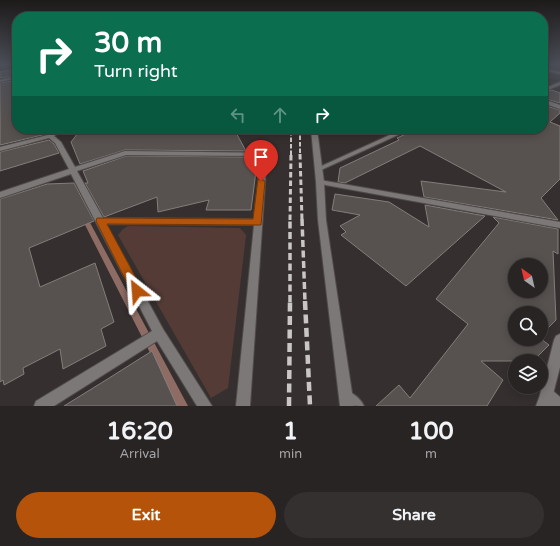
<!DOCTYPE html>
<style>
:root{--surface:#282423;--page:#343030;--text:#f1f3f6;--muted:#a5a4a6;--line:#444141;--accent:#b45309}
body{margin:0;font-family:"Varela Round",sans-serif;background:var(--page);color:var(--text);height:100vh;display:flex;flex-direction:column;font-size:15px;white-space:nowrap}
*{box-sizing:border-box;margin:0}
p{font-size:13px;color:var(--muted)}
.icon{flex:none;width:22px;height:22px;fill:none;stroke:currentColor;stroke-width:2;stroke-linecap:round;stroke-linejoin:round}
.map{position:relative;height:406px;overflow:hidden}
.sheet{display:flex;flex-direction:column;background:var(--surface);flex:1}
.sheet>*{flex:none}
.banner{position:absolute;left:12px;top:12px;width:536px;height:122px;border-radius:16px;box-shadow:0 2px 10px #0003,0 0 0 1px var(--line);background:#0b6e4f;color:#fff;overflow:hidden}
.needle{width:26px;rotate:326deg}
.controls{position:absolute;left:508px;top:258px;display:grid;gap:8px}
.controls a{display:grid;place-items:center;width:40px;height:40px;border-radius:50%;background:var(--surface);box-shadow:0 2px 10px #0003,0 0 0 1px var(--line);font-size:20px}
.pin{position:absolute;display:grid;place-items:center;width:34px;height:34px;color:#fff;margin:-41px -17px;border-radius:50% 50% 50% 0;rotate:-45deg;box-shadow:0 0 4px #0007}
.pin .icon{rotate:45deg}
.me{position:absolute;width:44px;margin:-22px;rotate:332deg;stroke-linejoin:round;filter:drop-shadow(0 0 3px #0008)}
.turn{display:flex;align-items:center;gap:14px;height:84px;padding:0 16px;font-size:18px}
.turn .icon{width:52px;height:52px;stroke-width:2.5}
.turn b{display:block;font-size:28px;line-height:34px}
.lanes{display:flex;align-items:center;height:38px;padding:0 16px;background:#0003;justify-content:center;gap:20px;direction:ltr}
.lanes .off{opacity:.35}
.eta{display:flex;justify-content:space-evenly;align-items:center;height:68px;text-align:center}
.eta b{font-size:24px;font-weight:800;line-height:28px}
.primary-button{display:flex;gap:8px;margin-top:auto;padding:8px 16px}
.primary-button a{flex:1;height:46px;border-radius:24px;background:var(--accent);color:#fff;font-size:16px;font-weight:800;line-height:46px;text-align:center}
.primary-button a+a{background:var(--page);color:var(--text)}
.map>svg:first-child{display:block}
.green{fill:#553b35}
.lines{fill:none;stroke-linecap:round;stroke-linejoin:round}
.stream{fill:#8e6c64;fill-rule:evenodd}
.building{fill:#575250;stroke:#837d7b;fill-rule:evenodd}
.service-casing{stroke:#514c4b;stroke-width:2}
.minor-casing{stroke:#514c4b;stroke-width:2}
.tertiary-casing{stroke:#514c4b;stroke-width:2}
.service{fill:#7b7877;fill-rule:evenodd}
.minor{fill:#7b7877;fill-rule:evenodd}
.tertiary{fill:#7b7877;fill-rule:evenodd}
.rail-far3{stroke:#c9c6c5;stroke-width:2;stroke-dasharray:4.5 2;stroke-linecap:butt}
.rail-far2{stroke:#c9c6c5;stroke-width:3;stroke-dasharray:5.5 3;stroke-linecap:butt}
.rail-far1{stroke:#c9c6c5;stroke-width:3.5;stroke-dasharray:7 3.5;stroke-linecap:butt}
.rail{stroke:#c9c6c5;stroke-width:4.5;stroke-dasharray:9 4.5;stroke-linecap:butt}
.route{fill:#b45309;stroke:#753606}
</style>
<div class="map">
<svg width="560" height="406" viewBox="0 0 560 406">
<rect width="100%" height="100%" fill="#35302f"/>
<!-- green -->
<path class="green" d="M128 226 240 228 246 235 228 388 211 398 118 235 123 229Z"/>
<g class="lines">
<!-- stream -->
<path class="stream" d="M82 215H86L87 217 188 406H177L81 217Z"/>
</g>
<!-- building -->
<path class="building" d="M17 69V75L0 78V72Z
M17 80V129H54L47 134 0 145V83Z
M552 90 560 93V103L543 98V93Z
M543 105 560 110V113L550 122 560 126V179L541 198 558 220 424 197 421 181 506 192 420 146 345 183 338 182 340 168 399 140 397 138 417 129H543Z
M121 129H234L246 151 125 150 80 164 71 142 78 133 120 131Z
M49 140 54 144 59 153 0 171V152Z
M126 156 249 157 256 171 251 210H206L209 200 158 212 157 197 104 217 85 183H88L83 171Z
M74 183 94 221 29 248 40 287 95 263 114 322 101 329 106 346 63 369 60 349 23 368 24 374 4 385 3 380 0 382V199L47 184Z
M335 194 389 202 429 227 425 205 485 216 406 286 341 235 346 232 340 226 360 215 332 210Z
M493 217 558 229V254L553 251 556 320 541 335V313H515V339H541L549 345 533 361H481L503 380 487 406H376L399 385 410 398 468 324 436 299 499 223ZM515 265H541V291H515Z
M152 351 177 406H64L106 380Z"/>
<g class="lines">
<!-- service casing -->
<g class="service-casing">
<path id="service" d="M547 388 552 390 560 397V406H549L542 400 540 395 542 390Z"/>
</g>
<!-- minor casing -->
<g class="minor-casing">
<path id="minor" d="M543 68 560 72V74L543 70Z
M17 76V78L0 82V80Z
M560 82V85L543 92V89Z
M543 99 560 105V109L543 103Z
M57 129H64L54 136 61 142 75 167 125 151 266 153 267 154 250 406H236L254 225 106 224 163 329 212 406H197L157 341 54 406H34L36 401 152 331 71 174 0 198V192L69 169 55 143 49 138 0 151V147L48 135ZM126 155 261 156 254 219 103 218 77 171Z
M403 129H411L321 170H317L315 169Z
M317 180H320L560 222V228L320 184H317L316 182Z
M560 334V367L550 406H536L540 395 554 340 556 336Z
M346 390C353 393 361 399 364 406 353 406 344 406 339 397L341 392Z"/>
</g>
<!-- tertiary casing -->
<g class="tertiary-casing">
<path id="tertiary" d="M311 129H317L324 182 326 220 354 406H340L318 220 316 182Z"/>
</g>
<!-- service -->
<use href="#service" class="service"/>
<!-- minor -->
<use href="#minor" class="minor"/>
<!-- tertiary -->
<use href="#tertiary" class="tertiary"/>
<!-- rail-far3 -->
<path class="rail-far3" d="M300 129V155
M291 155V129"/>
<!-- rail-far2 -->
<path class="rail-far2" d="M300 154 302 220
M290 220 291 154"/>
<!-- rail-far1 -->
<path class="rail-far1" d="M302 219 305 302
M290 302V219"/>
<!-- rail -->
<path class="rail" d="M305 301 310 406
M289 406 290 301"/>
</g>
<!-- sky -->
<linearGradient id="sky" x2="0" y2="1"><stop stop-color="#1d1a1a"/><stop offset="0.53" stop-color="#4b4e58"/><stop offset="1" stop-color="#4b4e58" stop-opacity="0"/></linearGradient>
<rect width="560" height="122" fill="url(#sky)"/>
<!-- route -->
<path class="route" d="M258 179H261L265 181 261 225 107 224 143 291 141 295 137 296 133 295 96 221 97 218 253 219Z"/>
</svg>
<div class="controls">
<a><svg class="needle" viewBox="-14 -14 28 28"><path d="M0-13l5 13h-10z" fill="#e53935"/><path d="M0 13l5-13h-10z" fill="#a5a4a6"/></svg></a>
<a><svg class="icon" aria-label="search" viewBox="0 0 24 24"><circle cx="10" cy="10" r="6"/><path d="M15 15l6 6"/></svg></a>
<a><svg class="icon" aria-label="layers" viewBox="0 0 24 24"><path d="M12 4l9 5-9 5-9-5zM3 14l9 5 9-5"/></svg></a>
</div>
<div class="pin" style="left:261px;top:181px;background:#d93025"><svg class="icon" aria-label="arrive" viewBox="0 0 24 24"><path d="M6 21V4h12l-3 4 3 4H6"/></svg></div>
<svg class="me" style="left:137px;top:291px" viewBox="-20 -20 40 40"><path d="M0-17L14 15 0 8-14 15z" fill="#b45309" stroke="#fff" stroke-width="4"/></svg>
<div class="banner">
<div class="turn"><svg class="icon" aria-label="right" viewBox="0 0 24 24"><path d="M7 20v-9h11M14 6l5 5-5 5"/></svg><div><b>30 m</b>Turn right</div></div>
<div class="lanes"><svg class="icon off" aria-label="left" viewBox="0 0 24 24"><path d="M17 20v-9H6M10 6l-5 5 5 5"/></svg><svg class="icon off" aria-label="ahead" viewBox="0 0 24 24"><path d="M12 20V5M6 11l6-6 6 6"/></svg><svg class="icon" aria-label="right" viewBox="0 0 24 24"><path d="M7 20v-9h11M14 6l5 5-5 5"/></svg></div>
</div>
</div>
<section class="sheet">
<div class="eta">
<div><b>16:20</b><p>Arrival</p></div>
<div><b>1</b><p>min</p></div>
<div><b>100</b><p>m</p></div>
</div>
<div class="primary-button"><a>Exit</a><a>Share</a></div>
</section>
